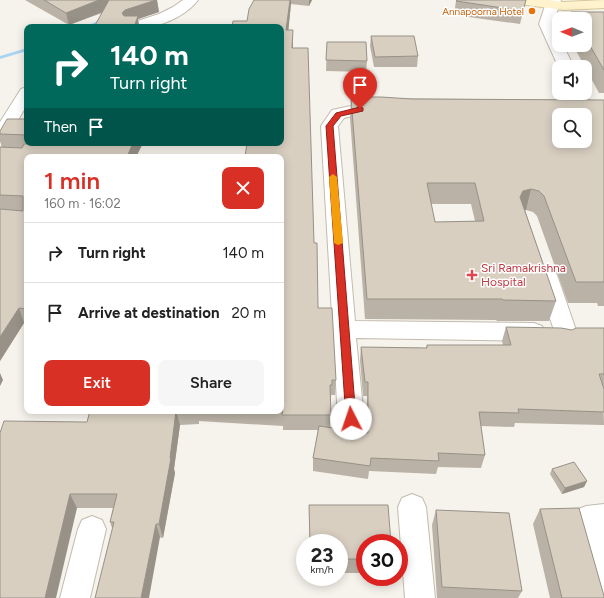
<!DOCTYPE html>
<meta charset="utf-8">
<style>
:root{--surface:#fff;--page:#f6f6f6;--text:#222;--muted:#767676;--line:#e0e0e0;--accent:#d93025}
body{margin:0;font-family:Figtree,sans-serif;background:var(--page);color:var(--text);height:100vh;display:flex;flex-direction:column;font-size:15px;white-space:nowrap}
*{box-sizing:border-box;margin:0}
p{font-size:13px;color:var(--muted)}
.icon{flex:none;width:22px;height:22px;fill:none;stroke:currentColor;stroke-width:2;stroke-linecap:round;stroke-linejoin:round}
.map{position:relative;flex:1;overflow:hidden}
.panel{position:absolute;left:24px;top:154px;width:260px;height:260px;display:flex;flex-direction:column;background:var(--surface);border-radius:8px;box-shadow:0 2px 10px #0003}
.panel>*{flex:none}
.hud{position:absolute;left:24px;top:24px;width:260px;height:122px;border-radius:8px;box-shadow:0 2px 10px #0003;background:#00695c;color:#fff;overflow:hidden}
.needle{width:26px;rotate:271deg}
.controls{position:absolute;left:552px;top:12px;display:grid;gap:8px}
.controls a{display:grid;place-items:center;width:40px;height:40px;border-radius:8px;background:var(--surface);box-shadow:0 2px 10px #0003;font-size:20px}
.speed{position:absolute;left:296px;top:534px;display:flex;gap:8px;font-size:20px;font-weight:700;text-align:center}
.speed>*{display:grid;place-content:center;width:52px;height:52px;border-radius:50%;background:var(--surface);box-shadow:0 2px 10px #0003;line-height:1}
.speed small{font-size:10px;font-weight:400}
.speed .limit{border:6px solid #d22;background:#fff;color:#111}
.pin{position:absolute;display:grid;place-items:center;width:34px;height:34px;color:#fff;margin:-41px -17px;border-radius:50% 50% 50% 0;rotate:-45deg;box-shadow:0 0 4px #0007}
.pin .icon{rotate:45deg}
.me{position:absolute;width:44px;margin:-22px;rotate:356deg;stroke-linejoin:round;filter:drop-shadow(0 0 3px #0008)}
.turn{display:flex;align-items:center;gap:14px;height:84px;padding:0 20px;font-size:18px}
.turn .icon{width:52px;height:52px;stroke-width:2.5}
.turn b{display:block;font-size:28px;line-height:34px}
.then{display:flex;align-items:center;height:38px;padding:0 20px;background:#0003;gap:8px;font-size:15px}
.round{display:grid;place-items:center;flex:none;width:42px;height:42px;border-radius:8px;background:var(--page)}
.overview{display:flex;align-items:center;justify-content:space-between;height:68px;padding:0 20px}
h1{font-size:24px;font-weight:600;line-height:30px;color:var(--accent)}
.action{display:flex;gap:8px;margin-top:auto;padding:8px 20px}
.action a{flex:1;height:46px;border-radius:8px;background:var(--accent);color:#fff;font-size:16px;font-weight:600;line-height:46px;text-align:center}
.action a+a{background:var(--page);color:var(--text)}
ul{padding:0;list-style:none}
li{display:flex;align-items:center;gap:12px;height:60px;padding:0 20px;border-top:1px solid var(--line)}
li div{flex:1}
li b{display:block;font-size:15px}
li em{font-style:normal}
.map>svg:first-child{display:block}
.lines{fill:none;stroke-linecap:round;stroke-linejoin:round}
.stream{fill:#a9d4f2;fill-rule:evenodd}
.street-casing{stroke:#c2bbae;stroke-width:2}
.secondary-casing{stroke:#d6c79b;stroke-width:2}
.street{fill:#fff;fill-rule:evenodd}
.secondary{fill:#fff3cd;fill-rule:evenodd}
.wall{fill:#bab2a6;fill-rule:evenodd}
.shaded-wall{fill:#979187}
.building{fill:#d8cfc1;stroke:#979187;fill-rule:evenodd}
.route{fill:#d93025;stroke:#8d1f18}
.slow{fill:#f59e0b}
.food-dot{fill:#e8710a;stroke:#fff;stroke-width:1.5}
.health-dot{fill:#e0444e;stroke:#fff;stroke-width:1.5}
.labels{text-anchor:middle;stroke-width:3;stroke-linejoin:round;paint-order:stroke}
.far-food-label{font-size:10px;fill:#c56008;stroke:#fff;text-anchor:end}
.health-label{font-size:12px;fill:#be3a42;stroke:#fff;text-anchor:start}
</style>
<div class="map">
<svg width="604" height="598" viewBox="0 0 604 598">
<rect width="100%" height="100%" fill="#f6f3ec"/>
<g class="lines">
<!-- stream -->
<path class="stream" d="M103 19 107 20 90 27H84Z
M27 48V51L0 59V56Z"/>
<!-- street casing -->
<g class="street-casing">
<path id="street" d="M183 0H198C188 14 165 25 148 27 141 28 133 27 126 27L128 24 159 14 173 7Z
M547 0H561L553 24 559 36V45H563L574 67 559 68 539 24Z
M27 87V105L6 140 0 141V122L21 89Z
M585 92 593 109 591 113 585 114 579 113 570 93H585Z
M360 104 386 106 388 110 386 114 380 115 360 114 344 118 338 126 355 321 534 323 542 326 545 332 542 338 534 341 356 338 364 419 360 427 351 430 342 427 338 419 321 126 332 110Z
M546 268 554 270 557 275 577 333 574 339 566 342 558 339 555 333 535 275 538 270Z
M412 494 422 498 426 507 435 598H405L398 507 402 498Z
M604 504V598H593L589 589 572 519 576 510 586 506Z
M92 516 102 520 106 529 90 598H60L78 529 82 520Z"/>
</g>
<!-- secondary casing -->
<g class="secondary-casing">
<path id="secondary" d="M512 0H549L564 2 604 0V8L564 10 519 4 514 3Z"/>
</g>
<!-- street -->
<use href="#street" class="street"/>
<!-- secondary -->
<use href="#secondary" class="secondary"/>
</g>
<!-- wall -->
<path class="wall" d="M25 0H157L159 12 138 19 139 27H94L102 13 69 25Z
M254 0H312L309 6 291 4 288 30 293 44V48L314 243 318 308 336 380 335 395H331V400H330V428L367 433V396H363L360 360 361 347 426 348 427 345H503L502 341 506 327 572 330 604 328V388H603L604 425 515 423 514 427 481 426 485 455 481 468 438 467 436 474 369 471 368 479 313 471V458L318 430H283V426L199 421V424L180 425 174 469 175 473 163 538 112 528 110 522 113 508H77L0 598 87 422 90 411H281V27L247 21Z
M526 0 520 24 454 15 456 1Z
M571 12H604V93H599L573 45H585V19H569Z
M371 36 418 56 417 67H374L370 46Z
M327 42 367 61 366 72 326 71Z
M351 98 604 100V306H598L597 303H568L537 216 533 212 526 210H525L556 301 549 321H497L496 320 365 319 350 118ZM431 204H471L475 221 435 222Z
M27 118V143H143L136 157H27V323H24L0 361V147L2 148 0 141V131Z
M552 469 587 481 584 487 562 494 550 474Z
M309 505 365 543V573H339V543H310Z
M540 509 604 598H550L533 524Z
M436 510 522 591 518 598H437L432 525Z"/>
<!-- shaded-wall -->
<path class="shaded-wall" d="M99 0H112L113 8 69 25 66 13Z
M156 0H157L159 12 138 19 139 27H134L128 23 122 13 125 10Z
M290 0H291V4L287 44 286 30Z
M309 0H312L309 6Z
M293 30V44L292 62V48Z
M133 143H143L136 157H127Z
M531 189 526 210 518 212 520 197 523 191Z
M19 308 24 323 0 361V337Z
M0 373 3 380 0 386Z
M176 411 180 425 174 469 175 473 163 538 159 524 170 458Z
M587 481 584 487 562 494 565 488Z
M70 494 77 508 56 598H45Z
M156 524 160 537 149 598H141Z"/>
<!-- building -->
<path class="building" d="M44 0H99L66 13Z
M109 0H156L125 10 122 13 124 16H138L134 27H94Z
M254 0H290L286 30H293L292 48H308L314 243H317L318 308H332L336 380H332V385H330L331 415H282L283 411H281V157H245L247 143H281V27H232L233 21H247L249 9Z
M457 0H526L523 11 456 1Z
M571 12H604V70L585 37V19H575Z
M371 36H414L418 56 375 57Z
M327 42H366L367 61 326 60Z
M357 97H381L412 99 604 100V282H576L544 196 539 191 531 189 523 191 520 197 556 301 503 300 502 299H367L351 98ZM559 115H585V141H559ZM427 183H475L484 221 435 222Z
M27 118V135L0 134V131L7 119H25Z
M98 143H133L127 157H27V309L19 308 0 337V209L23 211V196L0 195V147L22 148 24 144H97Z
M506 327 561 328 572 330 576 328H604V374H599L604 389V412L518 409 519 413 479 412 485 455 438 453 439 461 371 458 370 466 313 458 319 426 368 433V382H365L361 347 427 348V345H511Z
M90 411H176L170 458H171L159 524H156L141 598H95L114 522H110L117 494H70L45 598H0V433L4 421 87 422Z
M574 462 587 481 565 488 552 469Z
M309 505H388L391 543H365V559H339V543H310Z
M579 508 604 596V598H562L540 509Z
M436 510 509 513 522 591 442 587Z"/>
<!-- route -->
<path class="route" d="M360 107 363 108V111L341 116 333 126 356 419 355 422 351 423 347 422 346 419 326 126 336 113Z"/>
<!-- slow -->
<path class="slow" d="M333 174 337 177 343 243 338 245 334 243 329 177Z"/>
<!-- markers -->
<circle class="food-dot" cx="532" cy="11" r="4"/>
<path class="health-dot" d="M470 269h4v4h4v4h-4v4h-4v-4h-4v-4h4z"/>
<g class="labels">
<!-- far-food labels -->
<g class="far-food-label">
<text x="524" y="15">Annapoorna Hotel</text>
</g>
<!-- health labels -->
<g class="health-label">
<text x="481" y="272">Sri Ramakrishna<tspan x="481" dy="14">Hospital</tspan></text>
</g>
</g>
</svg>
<div class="controls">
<a><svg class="needle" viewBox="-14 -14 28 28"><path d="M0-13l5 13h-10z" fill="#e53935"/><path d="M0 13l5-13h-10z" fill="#767676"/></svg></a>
<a><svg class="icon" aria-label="sound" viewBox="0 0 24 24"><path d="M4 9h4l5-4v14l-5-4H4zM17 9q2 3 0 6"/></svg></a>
<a><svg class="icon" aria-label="search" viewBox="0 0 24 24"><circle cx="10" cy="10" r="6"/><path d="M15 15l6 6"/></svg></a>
</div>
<div class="speed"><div>23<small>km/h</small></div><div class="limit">30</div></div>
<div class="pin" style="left:360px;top:109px;background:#d93025"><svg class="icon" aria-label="arrive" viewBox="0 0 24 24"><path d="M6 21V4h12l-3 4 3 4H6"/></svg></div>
<svg class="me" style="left:351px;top:419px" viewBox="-20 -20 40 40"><circle r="19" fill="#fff"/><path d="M0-13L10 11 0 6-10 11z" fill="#d93025"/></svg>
<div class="hud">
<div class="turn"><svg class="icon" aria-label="right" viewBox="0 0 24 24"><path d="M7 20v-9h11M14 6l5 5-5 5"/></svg><div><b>140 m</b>Turn right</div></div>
<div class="then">Then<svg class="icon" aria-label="arrive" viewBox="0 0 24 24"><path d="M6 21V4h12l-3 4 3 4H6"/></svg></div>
</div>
<section class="panel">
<div class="overview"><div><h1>1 min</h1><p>160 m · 16:02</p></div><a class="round" style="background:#d93025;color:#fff"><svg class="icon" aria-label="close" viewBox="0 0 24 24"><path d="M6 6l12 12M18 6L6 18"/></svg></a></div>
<ul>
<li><svg class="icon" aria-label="right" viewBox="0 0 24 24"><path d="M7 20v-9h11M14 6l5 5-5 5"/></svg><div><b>Turn right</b></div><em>140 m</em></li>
<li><svg class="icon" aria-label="arrive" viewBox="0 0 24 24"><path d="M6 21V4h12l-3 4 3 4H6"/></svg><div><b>Arrive at destination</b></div><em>20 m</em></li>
</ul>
<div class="action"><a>Exit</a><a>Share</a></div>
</section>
</div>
